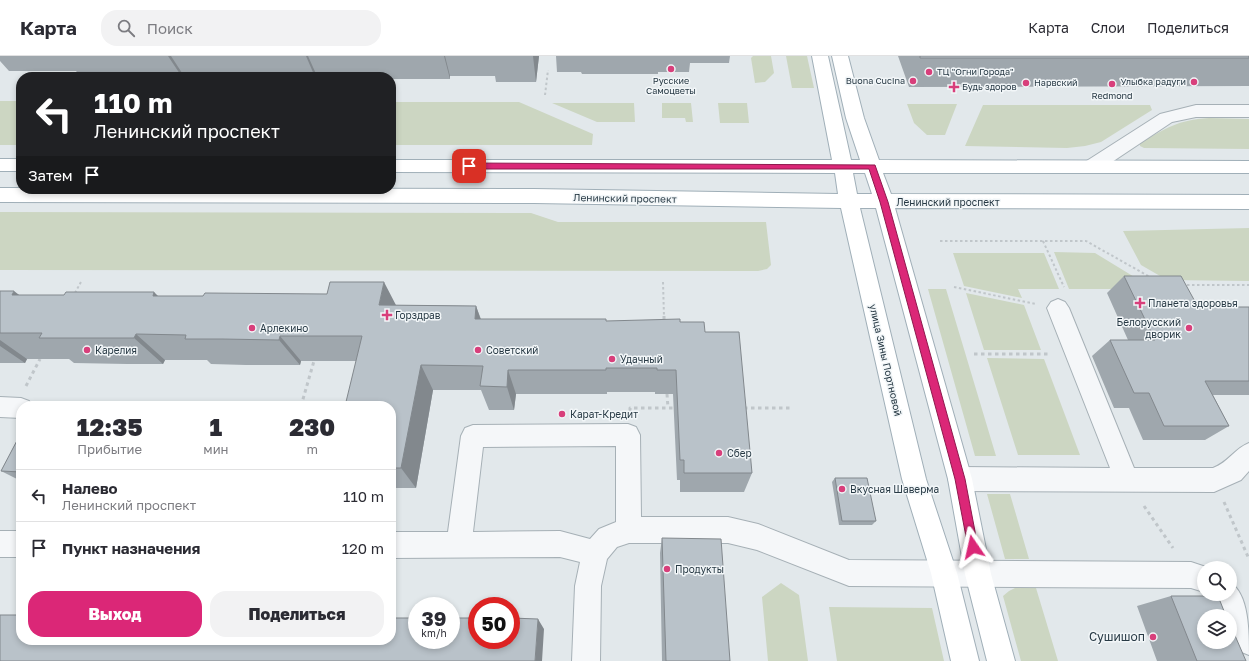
<!DOCTYPE html>
<html lang="ru">
<meta charset="utf-8">
<style>
:root{--surface:#fff;--page:#f2f2f3;--text:#2b2b33;--muted:#7c7c81;--line:#e1e1e2;--accent:#db2777}
body{margin:0;font-family:"Golos Text",sans-serif;background:var(--page);color:var(--text);height:100vh;display:flex;flex-direction:column;font-size:15px;white-space:nowrap}
*{box-sizing:border-box;margin:0}
p{font-size:13px;color:var(--muted)}
.icon{flex:none;width:22px;height:22px;fill:none;stroke:currentColor;stroke-width:2;stroke-linecap:round;stroke-linejoin:round}
.map{position:relative;flex:1;overflow:hidden}
.details{position:absolute;left:16px;top:345px;width:380px;height:244px;display:flex;flex-direction:column;background:var(--surface);border-radius:16px;box-shadow:0 2px 6px #0003}
.details>*{flex:none}
.guide{position:absolute;left:16px;top:16px;width:380px;height:122px;border-radius:16px;box-shadow:0 2px 6px #0003;background:#202124;color:#fff;overflow:hidden}
.fabs{position:absolute;left:1197px;top:505px;display:grid;gap:8px}
.fabs a{display:grid;place-items:center;width:40px;height:40px;border-radius:50%;background:var(--surface);box-shadow:0 2px 6px #0003;font-size:20px}
.speed{position:absolute;left:408px;top:541px;display:flex;gap:8px;font-size:20px;font-weight:700;text-align:center}
.speed>*{display:grid;place-content:center;width:52px;height:52px;border-radius:50%;background:var(--surface);box-shadow:0 2px 6px #0003;line-height:1}
.speed small{font-size:10px;font-weight:400}
.speed .limit{border:6px solid #d22;background:#fff;color:#111}
.pin{position:absolute;display:grid;place-items:center;width:34px;height:34px;color:#fff;margin:-17px;border-radius:8px;box-shadow:0 2px 6px #0006}
.me{position:absolute;width:44px;margin:-22px;rotate:349deg;stroke-linejoin:round;filter:drop-shadow(0 0 3px #0008)}
.turn{display:flex;align-items:center;gap:14px;height:84px;padding:0 12px;font-size:18px}
.turn .icon{width:52px;height:52px;stroke-width:2.5}
.turn b{display:block;font-size:28px;line-height:34px}
.then{display:flex;align-items:center;height:38px;padding:0 12px;background:#0003;gap:8px;font-size:15px}
.eta{display:flex;justify-content:space-evenly;align-items:center;height:68px;text-align:center}
.eta b{font-size:24px;font-weight:800;line-height:28px}
.cta{display:flex;gap:8px;margin-top:auto;padding:8px 12px}
.cta a{flex:1;height:46px;border-radius:16px;background:var(--accent);color:#fff;font-size:16px;font-weight:800;line-height:46px;text-align:center}
.cta a+a{background:var(--page);color:var(--text)}
ul{padding:0;list-style:none}
li{display:flex;align-items:center;gap:12px;height:52px;padding:0 12px;border-top:1px solid var(--line)}
li div{flex:1}
li b{display:block;font-size:15px}
li em{font-style:normal}
header{display:flex;align-items:center;gap:24px;box-sizing:border-box;height:56px;padding:0 20px;background:var(--surface);border-bottom:1px solid var(--line)}
header strong{font-size:19px}
nav{display:flex;gap:22px;margin-inline-start:auto;font-size:14px}
.search{width:280px;height:36px;background:var(--page);display:flex;align-items:center;gap:10px;box-sizing:border-box;padding:0 14px;border-radius:16px;color:var(--muted);font-size:15px}
.map>svg:first-child{display:block}
.green{fill:#ccd6c2}
.lines{fill:none;stroke-linecap:round;stroke-linejoin:round}
.minor-casing{stroke:#a6b0b6;stroke-width:2}
.major-casing{stroke:#a0afb8;stroke-width:2}
.path-far1{stroke:#c0c6ca;stroke-width:2;stroke-dasharray:2.5 2.5;stroke-linecap:butt}
.path{stroke:#c0c6ca;stroke-width:3;stroke-dasharray:3.5 3.5;stroke-linecap:butt}
.minor{fill:#f5f7f9;fill-rule:evenodd}
.major{fill:#fff;fill-rule:evenodd}
.wall{fill:#9fa7ad}
.shaded-wall{fill:#82888d}
.building{fill:#b9c2c9;stroke:#82888d}
.route{fill:#db2777;stroke:#8e194d}
.poi-dot{fill:#d83f7b;stroke:#f2f6f8;stroke-width:1.5}
.labels{text-anchor:middle;stroke-width:3;stroke-linejoin:round;paint-order:stroke}
.far-poi-label{font-size:9px;fill:#283a45;stroke:#f2f6f8;text-anchor:start}
.street-label{font-size:10px;fill:#283a45;stroke:#f2f6f8}
.poi-label{font-size:10px;fill:#283a45;stroke:#f2f6f8;text-anchor:start}
.near-poi-label{font-size:12px;fill:#283a45;stroke:#f2f6f8;text-anchor:end}
</style>
<header>
<strong>Карта</strong>
<div class="search"><svg class="icon" aria-label="search" viewBox="0 0 24 24"><circle cx="10" cy="10" r="6"/><path d="M15 15l6 6"/></svg>Поиск</div>
<nav><a>Карта</a><a>Слои</a><a>Поделиться</a></nav>
</header>
<div class="map">
<svg width="1249" height="605" viewBox="0 0 1249 605">
<rect width="100%" height="100%" fill="#e2e8eb"/>
<!-- green -->
<path class="green" d="M753 0H771L774 17 765 26 755 27 751 2Z
M786 0H807L814 32H792Z
M0 45H21V89H0Z
M391 46H519L593 78 592 89H391Z
M552 47H634L635 66H597Z
M662 47H691L693 66H686L685 62H662Z
M718 47H747L749 67H720Z
M907 48H957L945 79H927L914 67Z
M983 49H1150L1152 54 1101 86 1085 90 1067 92 965 90Z
M1209 62 1249 63V93L1144 92 1140 90V87C1167 72 1177 64 1209 62Z
M0 156 531 157 558 166H766L771 209 767 213 758 215 0 214Z
M1249 172V225L1167 224 1141 209 1123 175Z
M1054 196 1095 197 1154 233H1069Z
M953 197H1044L1059 233H1018L1022 242 964 230Z
M928 233H946L996 400H975Z
M966 237 1024 249 1041 294H984Z
M987 302 1044 303 1080 399H1018Z
M987 438H1010L1029 503H1005Z
M781 527 799 539 808 605H768L762 541Z
M1015 532H1036L1058 605H1021L1003 540 1009 535Z
M829 551 932 552 944 605H837Z"/>
<g class="lines">
<!-- minor casing -->
<g class="minor-casing">
<path id="minor" d="M1196 49H1249V61H1196L1172 66 1097 116 1091 117 1085 116 1082 111 1085 106 1160 58Z
M1058 243 1065 246 1069 252 1134 412H1213C1229 406 1234 393 1249 387V415L1241 424 1214 436 960 435 951 431 948 423 951 415 960 411 1110 412 1047 252 1051 246Z
M0 341 21 342 29 345 32 350H21V362L0 361Z
M628 368 636 371 640 379 641 461H728L758 468 849 504 1191 506 1209 512H1204V536L1191 532 849 530 757 494 728 487H629L617 491 607 503 601 530 600 605H572L575 530 580 506 560 501 391 502V476H448L461 380 465 372 473 369ZM616 390V466L599 473 590 483 560 475 473 476 483 391Z
M0 475H21V501H0Z
M1230 527C1249 537 1249 577 1249 599L1239 595 1230 573V560H1224C1221 552 1215 546 1212 538H1230Z"/>
</g>
<!-- major casing -->
<g class="major-casing">
<path id="major" d="M812 0H828L851 104H860L846 62 832 0H848L864 62 879 104 1249 105V117H883L891 138 1249 139V153L895 152 972 423 991 518 1015 605H987L965 518 948 423 876 152H860L926 423 957 517 979 605H951L931 517 902 423 841 152 534 147 0 146V132L534 133 838 138 835 117 391 116V104H832ZM853 117H865L872 138H857Z
M0 103H21V115H0Z"/>
</g>
<!-- path-far1 -->
<path class="path-far1" d="M545 39 548 14
M940 185H1086L1150 221
M1043 185 1064 231
M663 226 664 261
M1182 229H1249
M954 231 1036 248
M75 237 82 224"/>
<!-- path -->
<path class="path" d="M664 260V266
M974 298H1050
M26 330 40 303
M667 338 668 352
M301 350 314 305
M744 352H791
M630 355V352H676
M1224 446 1249 503
M1144 450 1173 492"/>
<!-- minor -->
<use href="#minor" class="minor"/>
<!-- major -->
<use href="#major" class="major"/>
</g>
<!-- wall -->
<path class="wall" d="M0 0H539L536 26H496L495 20H450V23H391V21H370V20H317L316 21H240L184 20 183 21H102L101 20H80L76 15H9L0 5Z
M556 0H730L729 7H690L689 16H658V18H582L581 16H557Z
M898 0H1249V30L909 31Z
M1124 220 1198 251H1249V339H1213L1229 370 1205 384H1143L1129 352H1114L1092 300 1110 284H1128L1107 237Z
M0 235 19 239 158 240 396 249 476 250 481 263 680 266 705 276 752 417 744 436H680V424H677L673 338H655V336H607V338H516L514 354H489L481 334H433L416 432H391V350L356 305H301L300 309H246L211 308 207 304H165L163 308H127L74 307 69 303H27L25 307H0Z
M21 377V425L1 415Z
M835 422 876 465 872 469H839L832 426Z
M662 482 730 605H662L660 497Z
M1171 540 1246 605H1157L1137 550Z"/>
<!-- shaded-wall -->
<path class="shaded-wall" d="M168 0H171L184 20 183 21H182Z
M306 0H308L317 20 316 21H315Z
M444 0H445L450 20V23Z
M533 0H539L536 26Z
M384 226 398 253 379 249Z
M14 235 49 262 12 239Z
M154 236 181 263 153 240Z
M476 250 485 276 475 263Z
M136 278 165 304 163 308 134 282Z
M280 280 301 305 300 309 279 284Z
M0 284 27 303 25 307 0 290Z
M421 309 433 334 416 432 401 412Z
M508 314 516 338 514 354 507 331Z
M538 563 544 573 542 605H535Z"/>
<!-- building -->
<path class="building" d="M920 0H1249V2H920Z
M1124 220H1181L1198 251H1249V325H1205L1229 370H1164L1149 337H1134L1110 284H1155Z
M330 226H384L379 249 476 250 475 263H606V265L680 263V266H704L705 276H739L752 417H684V404H680L676 314H657V312H606V314H508L507 331 480 330 483 310 421 309 401 412H391V350H345L362 280H280L279 284 222 283H185L186 279 136 278 134 282H39L42 277H0V235H14L12 239H64L66 236H154L153 240H203L205 237 327 238Z
M21 377V416L1 415Z
M835 422H867L876 465H842Z
M662 482 721 483 730 605H666Z
M1171 540H1218L1226 560H1204V586H1230V568L1246 605H1197Z
M0 559H21V584H391V562H417V584H451V562H477V584H511V562L538 563 535 605H0Z"/>
<!-- route -->
<path class="route" d="M469 107 875 109 888 146 965 423 978 491 977 494 973 496 969 494 968 491 955 423 880 146 869 113H469L465 110Z"/>
<!-- markers -->
<g class="poi-dot">
<circle cx="671" cy="13" r="4"/>
<circle cx="929" cy="16" r="4"/>
<circle cx="913" cy="25" r="4"/>
<circle cx="1194" cy="26" r="4"/>
<circle cx="1026" cy="27" r="4"/>
<circle cx="1112" cy="28" r="4"/>
<path d="M952 25h4v4h4v4h-4v4h-4v-4h-4v-4h4z"/>
<path d="M1138 241h4v4h4v4h-4v4h-4v-4h-4v-4h4z"/>
<path d="M385 253h4v4h4v4h-4v4h-4v-4h-4v-4h4z"/>
<circle cx="252" cy="272" r="4"/>
<circle cx="1189" cy="272" r="4"/>
<circle cx="87" cy="294" r="4"/>
<circle cx="478" cy="294" r="4"/>
<circle cx="612" cy="303" r="4"/>
<circle cx="562" cy="358" r="4"/>
<circle cx="719" cy="397" r="4"/>
<circle cx="842" cy="433" r="4"/>
<circle cx="667" cy="513" r="4"/>
<circle cx="1153" cy="581" r="4"/>
</g>
<g class="labels">
<!-- far-poi labels -->
<g class="far-poi-label">
<text x="937" y="19">ТЦ "Огни Города"</text>
<text x="671" y="28" text-anchor="middle">Русские<tspan x="671" dy="10">Самоцветы</tspan></text>
<text x="905" y="28" text-anchor="end">Buona Cucina</text>
<text x="1186" y="29" text-anchor="end">Улыбка радуги</text>
<text x="1034" y="30">Нарвский</text>
<text x="962" y="34">Будь здоров</text>
<text x="1112" y="43" text-anchor="middle">Redmond</text>
</g>
<!-- street labels -->
<g class="street-label">
<text transform="translate(625 142) rotate(1)" y="4">Ленинский проспект</text>
<text x="948" y="150">Ленинский проспект</text>
<text transform="translate(886 304) rotate(77)" y="4">улица Зины Портновой</text>
</g>
<!-- poi labels -->
<g class="poi-label">
<text x="1148" y="251">Планета здоровья</text>
<text x="395" y="263">Горздрав</text>
<text x="1181" y="270" text-anchor="end">Белорусский<tspan x="1181" dy="12">дворик</tspan></text>
<text x="260" y="276">Арлекино</text>
<text x="95" y="298">Карелия</text>
<text x="486" y="298">Советский</text>
<text x="620" y="307">Удачный</text>
<text x="570" y="362">Карат-Кредит</text>
<text x="727" y="401">Сбер</text>
<text x="850" y="437">Вкусная Шаверма</text>
<text x="675" y="517">Продукты</text>
</g>
<!-- near-poi labels -->
<g class="near-poi-label">
<text x="1145" y="585">Сушишоп</text>
</g>
</g>
</svg>
<div class="fabs">
<a><svg class="icon" aria-label="search" viewBox="0 0 24 24"><circle cx="10" cy="10" r="6"/><path d="M15 15l6 6"/></svg></a>
<a><svg class="icon" aria-label="layers" viewBox="0 0 24 24"><path d="M12 4l9 5-9 5-9-5zM3 14l9 5 9-5"/></svg></a>
</div>
<div class="speed"><div>39<small>km/h</small></div><div class="limit">50</div></div>
<div class="pin" style="left:469px;top:110px;background:#d93025"><svg class="icon" aria-label="arrive" viewBox="0 0 24 24"><path d="M6 21V4h12l-3 4 3 4H6"/></svg></div>
<svg class="me" style="left:973px;top:491px" viewBox="-20 -20 40 40"><path d="M0-17L14 15 0 8-14 15z" fill="#db2777" stroke="#fff" stroke-width="4"/></svg>
<div class="guide">
<div class="turn"><svg class="icon" aria-label="left" viewBox="0 0 24 24"><path d="M17 20v-9H6M10 6l-5 5 5 5"/></svg><div><b>110 m</b>Ленинский проспект</div></div>
<div class="then">Затем<svg class="icon" aria-label="arrive" viewBox="0 0 24 24"><path d="M6 21V4h12l-3 4 3 4H6"/></svg></div>
</div>
<section class="details">
<div class="eta">
<div><b>12:35</b><p>Прибытие</p></div>
<div><b>1</b><p>мин</p></div>
<div><b>230</b><p>m</p></div>
</div>
<ul>
<li><svg class="icon" aria-label="left" viewBox="0 0 24 24"><path d="M17 20v-9H6M10 6l-5 5 5 5"/></svg><div><b>Налево</b><p>Ленинский проспект</p></div><em>110 m</em></li>
<li><svg class="icon" aria-label="arrive" viewBox="0 0 24 24"><path d="M6 21V4h12l-3 4 3 4H6"/></svg><div><b>Пункт назначения</b></div><em>120 m</em></li>
</ul>
<div class="cta"><a>Выход</a><a>Поделиться</a></div>
</section>
</div>
